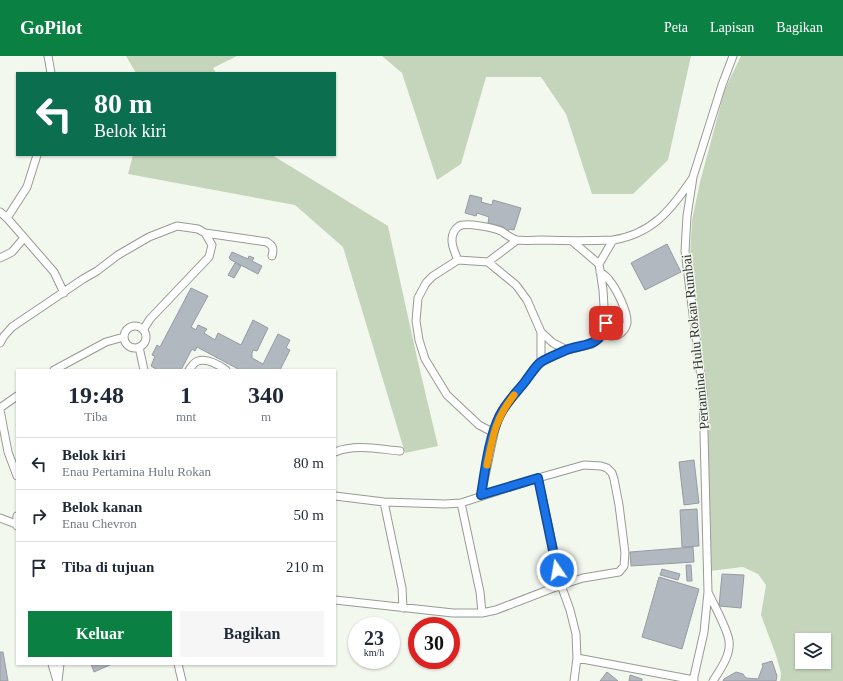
<!DOCTYPE html>
<html lang="id">
<style>
:root{--surface:#fff;--page:#f6f6f7;--text:#1f2937;--muted:#747a83;--line:#e0e1e3;--accent:#0b8043}
body{margin:0;font-family:"Times New Roman",serif;background:var(--page);color:var(--text);height:100vh;display:flex;flex-direction:column;font-size:15px;white-space:nowrap}
*{box-sizing:border-box;margin:0}
p{font-size:13px;color:var(--muted)}
.icon{flex:none;width:22px;height:22px;fill:none;stroke:currentColor;stroke-width:2;stroke-linecap:round;stroke-linejoin:round}
.map{position:relative;flex:1;overflow:hidden}
.sheet{position:absolute;left:16px;top:313px;width:320px;height:296px;display:flex;flex-direction:column;background:var(--surface);border-radius:0px;box-shadow:0 1px 3px #0004}
.sheet>*{flex:none}
.top-card{position:absolute;left:16px;top:16px;width:320px;height:84px;border-radius:0px;box-shadow:0 1px 3px #0004;background:#0b6e4f;color:#fff;overflow:hidden}
.buttons{position:absolute;left:795px;top:577px;display:grid;gap:8px}
.buttons a{display:grid;place-items:center;width:36px;height:36px;border-radius:0px;background:var(--surface);box-shadow:0 1px 3px #0004;font-size:20px}
.speed{position:absolute;left:348px;top:561px;display:flex;gap:8px;font-size:20px;font-weight:700;text-align:center}
.speed>*{display:grid;place-content:center;width:52px;height:52px;border-radius:50%;background:var(--surface);box-shadow:0 1px 3px #0004;line-height:1}
.speed small{font-size:10px;font-weight:400}
.speed .limit{border:6px solid #d22;background:#fff;color:#111}
.pin{position:absolute;display:grid;place-items:center;width:34px;height:34px;color:#fff;margin:-17px;border-radius:8px;box-shadow:0 2px 6px #0006}
.me{position:absolute;width:44px;margin:-22px;rotate:348deg;stroke-linejoin:round;filter:drop-shadow(0 0 3px #0008)}
.turn{display:flex;align-items:center;gap:14px;height:84px;padding:0 12px;font-size:18px}
.turn .icon{width:52px;height:52px;stroke-width:2.5}
.turn b{display:block;font-size:28px;line-height:34px}
.eta{display:flex;justify-content:space-evenly;align-items:center;height:68px;text-align:center}
.eta b{font-size:24px;font-weight:800;line-height:28px}
.primary-button{display:flex;gap:8px;margin-top:auto;padding:8px 12px}
.primary-button a{flex:1;height:46px;border-radius:0px;background:var(--accent);color:#fff;font-size:16px;font-weight:800;line-height:46px;text-align:center}
.primary-button a+a{background:var(--page);color:var(--text)}
ul{padding:0;list-style:none}
li{display:flex;align-items:center;gap:12px;height:52px;padding:0 12px;border-top:1px solid var(--line)}
li div{flex:1}
li b{display:block;font-size:15px}
li em{font-style:normal}
header{display:flex;align-items:center;gap:24px;box-sizing:border-box;height:56px;padding:0 20px;background:var(--accent);color:#fff}
header strong{font-size:19px}
nav{display:flex;gap:22px;margin-inline-start:auto;font-size:14px}
.map>svg:first-child{display:block}
.green{fill:#c5d5bb;fill-rule:evenodd}
.building{fill:#b2b8c0;stroke:#959ba3}
.lines{fill:none;stroke-linecap:round;stroke-linejoin:round}
.minor-casing{stroke:#969b93;stroke-width:9}
.minor{stroke:#fff;stroke-width:7}
.route-casing{stroke:#114b97;stroke-width:10}
.route{stroke:#1a73e8;stroke-width:7}
.slow{stroke:#f59e0b;stroke-width:7}
.labels{text-anchor:middle;stroke-width:3;stroke-linejoin:round;paint-order:stroke}
.street-label{font-size:14px;fill:#333632;stroke:#f3f8ef}
</style>
<header>
<strong>GoPilot</strong>
<nav><a>Peta</a><a>Lapisan</a><a>Bagikan</a></nav>
</header>
<div class="map">
<svg width="843" height="625" viewBox="0 0 843 625">
<rect width="100%" height="100%" fill="#f3f8ef"/>
<!-- green -->
<path class="green" d="M126 0H237L213 12 216 17H136Z
M382 0H691L668 104 633 138H592L566 58 541 21H486L461 108 437 124 402 17Z
M741 0H843V625H780L781 617 776 599 761 559 766 529 758 518 743 511 710 515 711 474 690 199 692 164 700 126 725 33ZM802 584H824V606H802Z
M133 99H272L388 170 418 306 438 390 405 397 343 191 295 149 128 118Z"/>
<!-- building -->
<path class="building" d="M470 139 482 142 481 146 492 149 493 144 521 152 514 174 509 173 508 175 504 174V171L488 167 489 161 477 157 476 160 465 157Z
M667 188 681 216 645 234 631 207Z
M232 196 248 203 249 200 254 202 252 205 262 210 258 218 231 204 229 202Z
M235 207 241 210 234 222 228 219Z
M191 232 208 240 191 271 196 274 198 269 207 273 204 277 215 284 218 277 241 289 253 264 268 272 257 295 253 294 252 297V302L263 308 278 278 290 284 286 292 290 294 280 314H240L197 291 195 295 192 293 181 314H155L156 313 151 310 155 300 152 299 157 289 160 291Z
M694 404 699 447 684 449 679 406Z
M697 453 699 490 682 491 680 454Z
M693 491 694 506 631 510 630 496Z
M686 509H691L692 525H687Z
M662 513 680 518 678 524 660 519Z
M722 518 744 519 741 552 719 550Z
M659 521 699 533 682 593 642 581Z
M0 596H3L8 625H0Z
M772 605 777 620 776 625H723L724 623 736 616 743 618 746 622 758 623 763 610 762 608Z
M91 608H112L94 616Z
M607 616 618 625H600Z
M630 619 642 623V625H629Z"/>
<g class="lines">
<!-- minor casing -->
<g class="minor-casing">
<path id="minor" d="M48 0 51 17
M0 156 7 162 54 216 64 237
M7 162 27 131 37 99
M205 177 267 186C273 190 274 192 272 200
M572 185 599 208
M0 202 12 196 24 182
M458 204C453 193 447 179 459 170 466 166 494 172 501 175 506 178 512 183 517 184 525 185 534 184 542 184 566 185 589 185 613 184
M488 206 517 184
M600 216C603 218 607 221 609 224 616 232 628 256 627 267 626 272 623 276 618 279L611 280 602 278
M124 281a11 11 0 1 1 22 0a11 11 0 1 1-22 0Z
M0 287 4 280 12 271 83 223 97 215 118 199 149 181 177 170 198 173 205 177 212 189 209 201 150 263 143 274
M139 291 144 314
M541 306V276
M54 314 106 286 124 281
M189 314C192 310 194 306 198 305 207 302 219 309 226 314
M0 352 17 340
M0 354 8 396 17 420
M494 377 479 369 447 339 425 303 419 284 416 265 418 242 426 227 433 220 458 204 488 206 516 229 527 244 541 276 553 287 567 294
M335 396C356 388 378 393 400 395
M481 439 494 377 499 360 505 350 541 306 567 294 592 288 599 283 602 278 605 267 603 234 599 208 613 184C652 178 671 154 692 123
M335 440 384 446 445 448 461 447 538 422
M384 446 402 532 403 552
M461 447 480 536 482 557
M17 460V470
M0 462 16 468
M708 536C713 547 728 574 729 585 731 599 720 614 713 625
M335 544 453 557H482L496 554 561 529 583 522 619 516 624 510 625 497 619 449 614 423 612 417 607 412 601 410 584 409 538 422 561 529 570 554 576 578 577 602 574 625
M577 602 694 624
M52 608 57 625
M178 608 182 625
M58 625 60 608
M693 625 704 576 708 536 703 337 685 195 687 160 693 121 722 29 733 0"/>
</g>
<!-- minor -->
<use href="#minor" class="minor"/>
</g>
<g class="lines">
<!-- route casing -->
<g class="route-casing">
<path id="route" d="M557 514 538 422 481 439C485 415 489 380 500 359 506 347 516 337 524 327 529 321 535 310 541 306 547 302 560 297 566 294 585 287 600 292 606 267"/>
</g>
<!-- route -->
<use href="#route" class="route"/>
<!-- slow -->
<path class="slow" d="M487 409C493 380 495 363 514 339"/>
</g>
<g class="labels">
<!-- street labels -->
<g class="street-label">
<text transform="translate(695 286) rotate(-96)" y="5">Pertamina Hulu Rokan Rumbai</text>
</g>
</g>
</svg>
<div class="buttons">
<a><svg class="icon" aria-label="layers" viewBox="0 0 24 24"><path d="M12 4l9 5-9 5-9-5zM3 14l9 5 9-5"/></svg></a>
</div>
<div class="speed"><div>23<small>km/h</small></div><div class="limit">30</div></div>
<div class="pin" style="left:606px;top:267px;background:#d93025"><svg class="icon" aria-label="arrive" viewBox="0 0 24 24"><path d="M6 21V4h12l-3 4 3 4H6"/></svg></div>
<svg class="me" style="left:557px;top:514px" viewBox="-20 -20 40 40"><circle r="17" fill="#1a73e8" stroke="#fff" stroke-width="3"/><path d="M0-11L8 9 0 5-8 9z" fill="#fff"/></svg>
<div class="top-card">
<div class="turn"><svg class="icon" aria-label="left" viewBox="0 0 24 24"><path d="M17 20v-9H6M10 6l-5 5 5 5"/></svg><div><b>80 m</b>Belok kiri</div></div>
</div>
<section class="sheet">
<div class="eta">
<div><b>19:48</b><p>Tiba</p></div>
<div><b>1</b><p>mnt</p></div>
<div><b>340</b><p>m</p></div>
</div>
<ul>
<li><svg class="icon" aria-label="left" viewBox="0 0 24 24"><path d="M17 20v-9H6M10 6l-5 5 5 5"/></svg><div><b>Belok kiri</b><p>Enau Pertamina Hulu Rokan</p></div><em>80 m</em></li>
<li><svg class="icon" aria-label="right" viewBox="0 0 24 24"><path d="M7 20v-9h11M14 6l5 5-5 5"/></svg><div><b>Belok kanan</b><p>Enau Chevron</p></div><em>50 m</em></li>
<li><svg class="icon" aria-label="arrive" viewBox="0 0 24 24"><path d="M6 21V4h12l-3 4 3 4H6"/></svg><div><b>Tiba di tujuan</b></div><em>210 m</em></li>
</ul>
<div class="primary-button"><a>Keluar</a><a>Bagikan</a></div>
</section>
</div>
